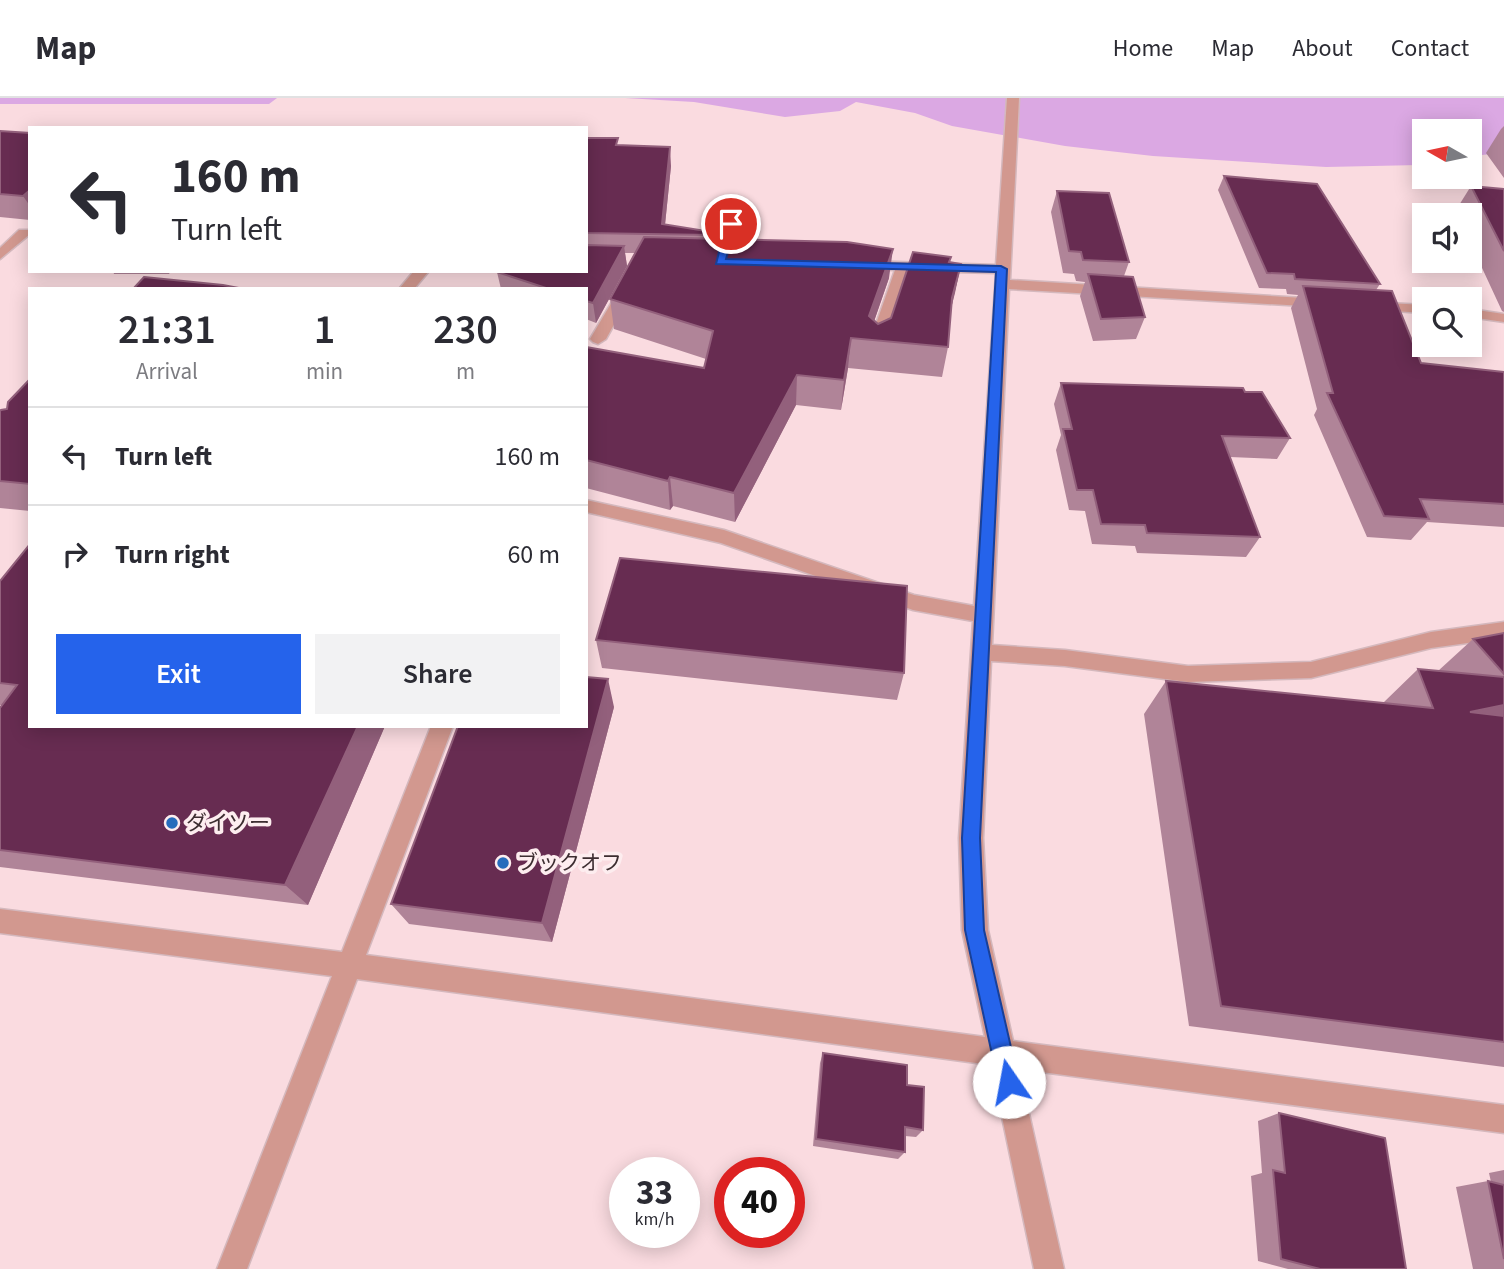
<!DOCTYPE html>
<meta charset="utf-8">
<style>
:root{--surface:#fff;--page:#f2f2f3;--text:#2b2b33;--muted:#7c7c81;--line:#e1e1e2;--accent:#2563eb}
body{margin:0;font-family:"Source Sans 3","Noto Sans JP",sans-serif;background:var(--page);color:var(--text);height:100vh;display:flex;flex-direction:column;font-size:26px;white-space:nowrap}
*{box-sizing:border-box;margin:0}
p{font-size:23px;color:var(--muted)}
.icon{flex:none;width:38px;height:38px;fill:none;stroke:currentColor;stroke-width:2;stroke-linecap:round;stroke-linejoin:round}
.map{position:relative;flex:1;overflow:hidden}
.sheet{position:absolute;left:28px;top:189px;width:560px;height:441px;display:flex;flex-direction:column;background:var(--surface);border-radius:0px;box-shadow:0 4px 18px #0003}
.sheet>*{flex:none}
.guide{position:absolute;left:28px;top:28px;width:560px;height:147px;border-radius:0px;box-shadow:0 4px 18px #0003;background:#fff;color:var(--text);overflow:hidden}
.needle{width:46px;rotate:279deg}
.tools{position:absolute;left:1412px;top:21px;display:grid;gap:14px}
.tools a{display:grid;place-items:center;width:70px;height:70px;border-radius:0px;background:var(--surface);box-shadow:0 4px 18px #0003;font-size:35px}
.speed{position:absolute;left:609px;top:1059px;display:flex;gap:14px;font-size:35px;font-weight:700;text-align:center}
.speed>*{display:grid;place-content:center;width:91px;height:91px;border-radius:50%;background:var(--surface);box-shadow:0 4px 18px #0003;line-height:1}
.speed small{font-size:18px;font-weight:400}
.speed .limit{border:10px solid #d22;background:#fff;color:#111}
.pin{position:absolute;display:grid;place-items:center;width:60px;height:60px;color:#fff;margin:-30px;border:4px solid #fff;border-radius:50%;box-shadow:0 2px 7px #0007}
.me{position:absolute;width:77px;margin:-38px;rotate:348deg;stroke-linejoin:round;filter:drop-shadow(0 0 5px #0008)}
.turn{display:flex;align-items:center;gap:24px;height:147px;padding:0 28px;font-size:32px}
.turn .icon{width:91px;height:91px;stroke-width:2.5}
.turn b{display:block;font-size:49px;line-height:60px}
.eta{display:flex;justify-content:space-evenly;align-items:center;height:119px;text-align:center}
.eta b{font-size:42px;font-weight:600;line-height:49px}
.primary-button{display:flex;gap:14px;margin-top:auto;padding:14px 28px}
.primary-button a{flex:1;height:80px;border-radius:0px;background:var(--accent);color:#fff;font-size:28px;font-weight:600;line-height:80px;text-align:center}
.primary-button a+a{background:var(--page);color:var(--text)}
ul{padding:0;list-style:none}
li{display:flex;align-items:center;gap:21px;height:98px;padding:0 28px;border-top:2px solid var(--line)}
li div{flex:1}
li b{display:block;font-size:26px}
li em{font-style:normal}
header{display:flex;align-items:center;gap:42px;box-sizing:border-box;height:98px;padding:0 35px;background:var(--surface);border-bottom:2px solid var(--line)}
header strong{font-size:33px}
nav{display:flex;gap:38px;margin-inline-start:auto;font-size:24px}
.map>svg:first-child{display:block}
.water{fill:#dba8e3}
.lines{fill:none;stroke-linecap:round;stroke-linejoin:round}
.minor-casing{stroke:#d4b8bd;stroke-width:3}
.minor{fill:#d2988f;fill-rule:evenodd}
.wall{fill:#b08498}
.shaded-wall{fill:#93607c}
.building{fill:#672c51;stroke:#93607c;stroke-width:2}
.route{fill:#2563eb;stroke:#184099;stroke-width:2}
.poi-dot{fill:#266cbc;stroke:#fdedef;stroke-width:2.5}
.labels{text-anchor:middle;stroke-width:7;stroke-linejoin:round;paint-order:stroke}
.poi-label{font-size:21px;fill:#3c2d30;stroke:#fdedef;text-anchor:start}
</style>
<header>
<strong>Map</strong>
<nav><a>Home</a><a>Map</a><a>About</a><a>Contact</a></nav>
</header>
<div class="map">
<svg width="1504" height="1171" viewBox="0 0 1504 1171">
<rect width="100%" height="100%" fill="#fadbe0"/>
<!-- water -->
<path class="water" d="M0 0H277L269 6H0Z
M625 0H1504V55L1470 58V33H1424V65L1419 67 1326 69 1153 58 1065 48 952 28 915 15 856 4 840 13 785 19 694 4Z"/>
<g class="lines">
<!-- minor casing -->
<g class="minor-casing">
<path id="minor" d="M1007 0H1019L1010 182 1321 201 1328 205 1321 209 1009 191 992 547 1065 552 1188 568 1311 564 1431 534 1504 524V540L1431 550 1311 580 1188 584 1065 568 991 563 983 740 988 832 1013 943 1504 1007V1035L1019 971 1064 1171H1034L991 967 357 881 247 1171H217L332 878 0 835V811L342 854 431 628H453L366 857 985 939 962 832 959 740 973 523 913 512 721 445 586 414V402L724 432 914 497 974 508 996 175 910 173 884 249 876 254 868 249 895 172 865 171 858 167 865 163 996 167Z
M732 105 744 108 726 164 714 167 712 164Z
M19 132H29L30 136 0 161V150Z
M414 173H429L414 191H399Z
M626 188 633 192 606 241 598 246 593 244 590 241 619 192Z
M1370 204 1424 207V215L1365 211 1363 208Z
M1470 211 1504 216V224L1470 219Z"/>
</g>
<!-- minor -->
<use href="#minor" class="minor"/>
</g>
<!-- wall -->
<path class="wall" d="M1504 28V80L1486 55 1501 31Z
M0 33 30 35V122L0 119Z
M586 40 618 47 671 68 665 127 712 134 713 141 889 180 874 223 878 226 891 220 950 164 961 166 951 211 948 249 942 279 848 270 841 312 796 307 735 424 673 408 670 412 586 390V249L704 270 706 261 614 231 610 201 635 155H625L627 168 596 225 586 221V191H501L497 174 586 173Z
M1224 78 1380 186 1376 192 1421 265 1504 274V429L1427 424 1411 442 1367 439 1314 317 1317 311 1291 210 1298 197 1287 196 1286 191 1259 190 1218 92Z
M1471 88 1504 91V214L1502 213 1470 144V117H1458L1456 112Z
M1057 93 1129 164 1124 178 1145 219 1136 241 1093 243 1080 198 1085 184 1076 183 1074 176 1063 175 1051 114Z
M113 173H171L169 176H114Z
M30 281V413L0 410V313L7 311Z
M1061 285 1245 294 1290 340 1277 361 1230 359 1260 439 1246 459 1137 455 1135 448 1092 446 1085 413 1069 412 1056 352 1061 337 1054 306Z
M0 483 30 628H385L308 807 0 769V610L2 607H0Z
M1504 535V969L1189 928 1144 616 1166 583 1383 605 1418 571 1438 573 1473 541Z
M596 542 904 575 897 602 602 570Z
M614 609 552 844 409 826 391 806Z
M823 955 907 987 923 1032 916 1039 905 1038V1054L898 1061 813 1048 820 965Z
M1279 1015 1406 1171H1288L1258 1163 1251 1078 1262 1075 1258 1023Z
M1504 1072V1171H1473L1456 1089 1488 1083 1491 1084 1489 1075Z"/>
<!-- shaded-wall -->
<path class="shaded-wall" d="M670 49 671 68 664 136 662 126Z
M30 92V108L23 98Z
M624 148 627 168 596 225 593 205Z
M893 151 889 180 868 241 869 218Z
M961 166 955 195 946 230 952 200Z
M851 240 848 270 841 312 844 282Z
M797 277 796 307 735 424 734 395Z
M670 379 673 408 670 412 668 383Z
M608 581 614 609 552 844 542 825Z
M1504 607V632L1470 614Z
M358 628H385L308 807 285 787Z"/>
<!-- building -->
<path class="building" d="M0 33 30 35V92L23 98 0 96Z
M586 40H618L616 47 670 49 662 126 712 134 711 137 586 135Z
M1224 78 1317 86 1380 186 1295 181 1294 176 1267 175Z
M1471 88 1504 91V153Z
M1057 93 1109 95 1129 164 1083 162 1081 154 1069 153Z
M644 139 847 144 893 151 869 218 878 226 891 220 913 154 951 159 949 164 961 166 952 200 948 249 851 240 844 282 797 277 734 395 670 379 668 383 586 362V249L704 270 713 233 610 201Z
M586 147 624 148 593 205 586 203V191H549L497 174 499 173H586Z
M1088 176 1133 179 1145 219 1101 221Z
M144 179 223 187 244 191H133Z
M1303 188 1392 193 1421 265 1504 274V406L1420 401 1429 421 1384 418 1327 295H1333Z
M30 281V386L0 383V313L1 312 7 311 8 304Z
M1061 285 1243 290 1245 294H1262L1290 340 1222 338 1260 439 1147 435 1145 427 1101 426 1093 392H1077L1063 331H1072Z
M30 446V628H358L285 787 0 752V610L17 587 0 585V483Z
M620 460 907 488 904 575 596 542Z
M1504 535V576L1473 541Z
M1418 571 1504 579V607L1470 614 1504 618V944L1221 908 1166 583 1433 610Z
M586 579 608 581 542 825 391 806 458 628H586Z
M823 955 907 967V987L924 989 923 1032 905 1029V1054L816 1041Z
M1279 1015 1385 1040 1406 1171H1320L1281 1161 1273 1072 1285 1075Z
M1488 1083 1504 1087V1161Z"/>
<!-- route -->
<path class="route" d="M731 123 736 126 726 161 1001 168 1007 171 980 740 984 832 1019 984 1016 992 1009 995 1001 992 998 984 965 832 962 740 996 174 716 166 726 126Z"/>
<!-- markers -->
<g class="poi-dot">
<circle cx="172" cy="725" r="7"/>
<circle cx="503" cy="765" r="7"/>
</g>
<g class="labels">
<!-- poi labels -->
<g class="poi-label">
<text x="186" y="732">ダイソー</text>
<text x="517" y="772">ブックオフ</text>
</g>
</g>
</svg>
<div class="tools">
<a><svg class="needle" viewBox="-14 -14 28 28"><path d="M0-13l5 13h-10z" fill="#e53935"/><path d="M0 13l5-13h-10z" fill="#7c7c81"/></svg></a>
<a><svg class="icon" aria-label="sound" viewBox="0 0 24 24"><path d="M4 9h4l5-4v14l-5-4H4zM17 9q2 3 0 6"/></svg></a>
<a><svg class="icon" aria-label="search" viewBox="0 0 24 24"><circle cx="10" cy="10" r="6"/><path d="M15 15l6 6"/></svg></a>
</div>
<div class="speed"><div>33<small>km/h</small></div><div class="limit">40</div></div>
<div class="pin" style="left:731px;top:126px;background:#d93025"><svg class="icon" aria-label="arrive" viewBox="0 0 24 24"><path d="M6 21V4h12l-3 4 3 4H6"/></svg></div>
<svg class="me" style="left:1009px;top:984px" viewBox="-20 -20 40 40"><circle r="19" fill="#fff"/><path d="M0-13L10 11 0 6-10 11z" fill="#2563eb"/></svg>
<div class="guide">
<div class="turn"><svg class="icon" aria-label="left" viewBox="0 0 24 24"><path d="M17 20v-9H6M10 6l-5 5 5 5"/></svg><div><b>160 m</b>Turn left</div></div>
</div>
<section class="sheet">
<div class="eta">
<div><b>21:31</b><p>Arrival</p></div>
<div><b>1</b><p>min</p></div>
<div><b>230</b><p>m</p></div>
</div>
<ul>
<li><svg class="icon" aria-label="left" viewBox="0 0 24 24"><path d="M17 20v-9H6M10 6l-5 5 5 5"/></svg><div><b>Turn left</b></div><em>160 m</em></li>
<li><svg class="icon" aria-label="right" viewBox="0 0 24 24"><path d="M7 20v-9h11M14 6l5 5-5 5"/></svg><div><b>Turn right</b></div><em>60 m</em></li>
</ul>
<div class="primary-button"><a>Exit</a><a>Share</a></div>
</section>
</div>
